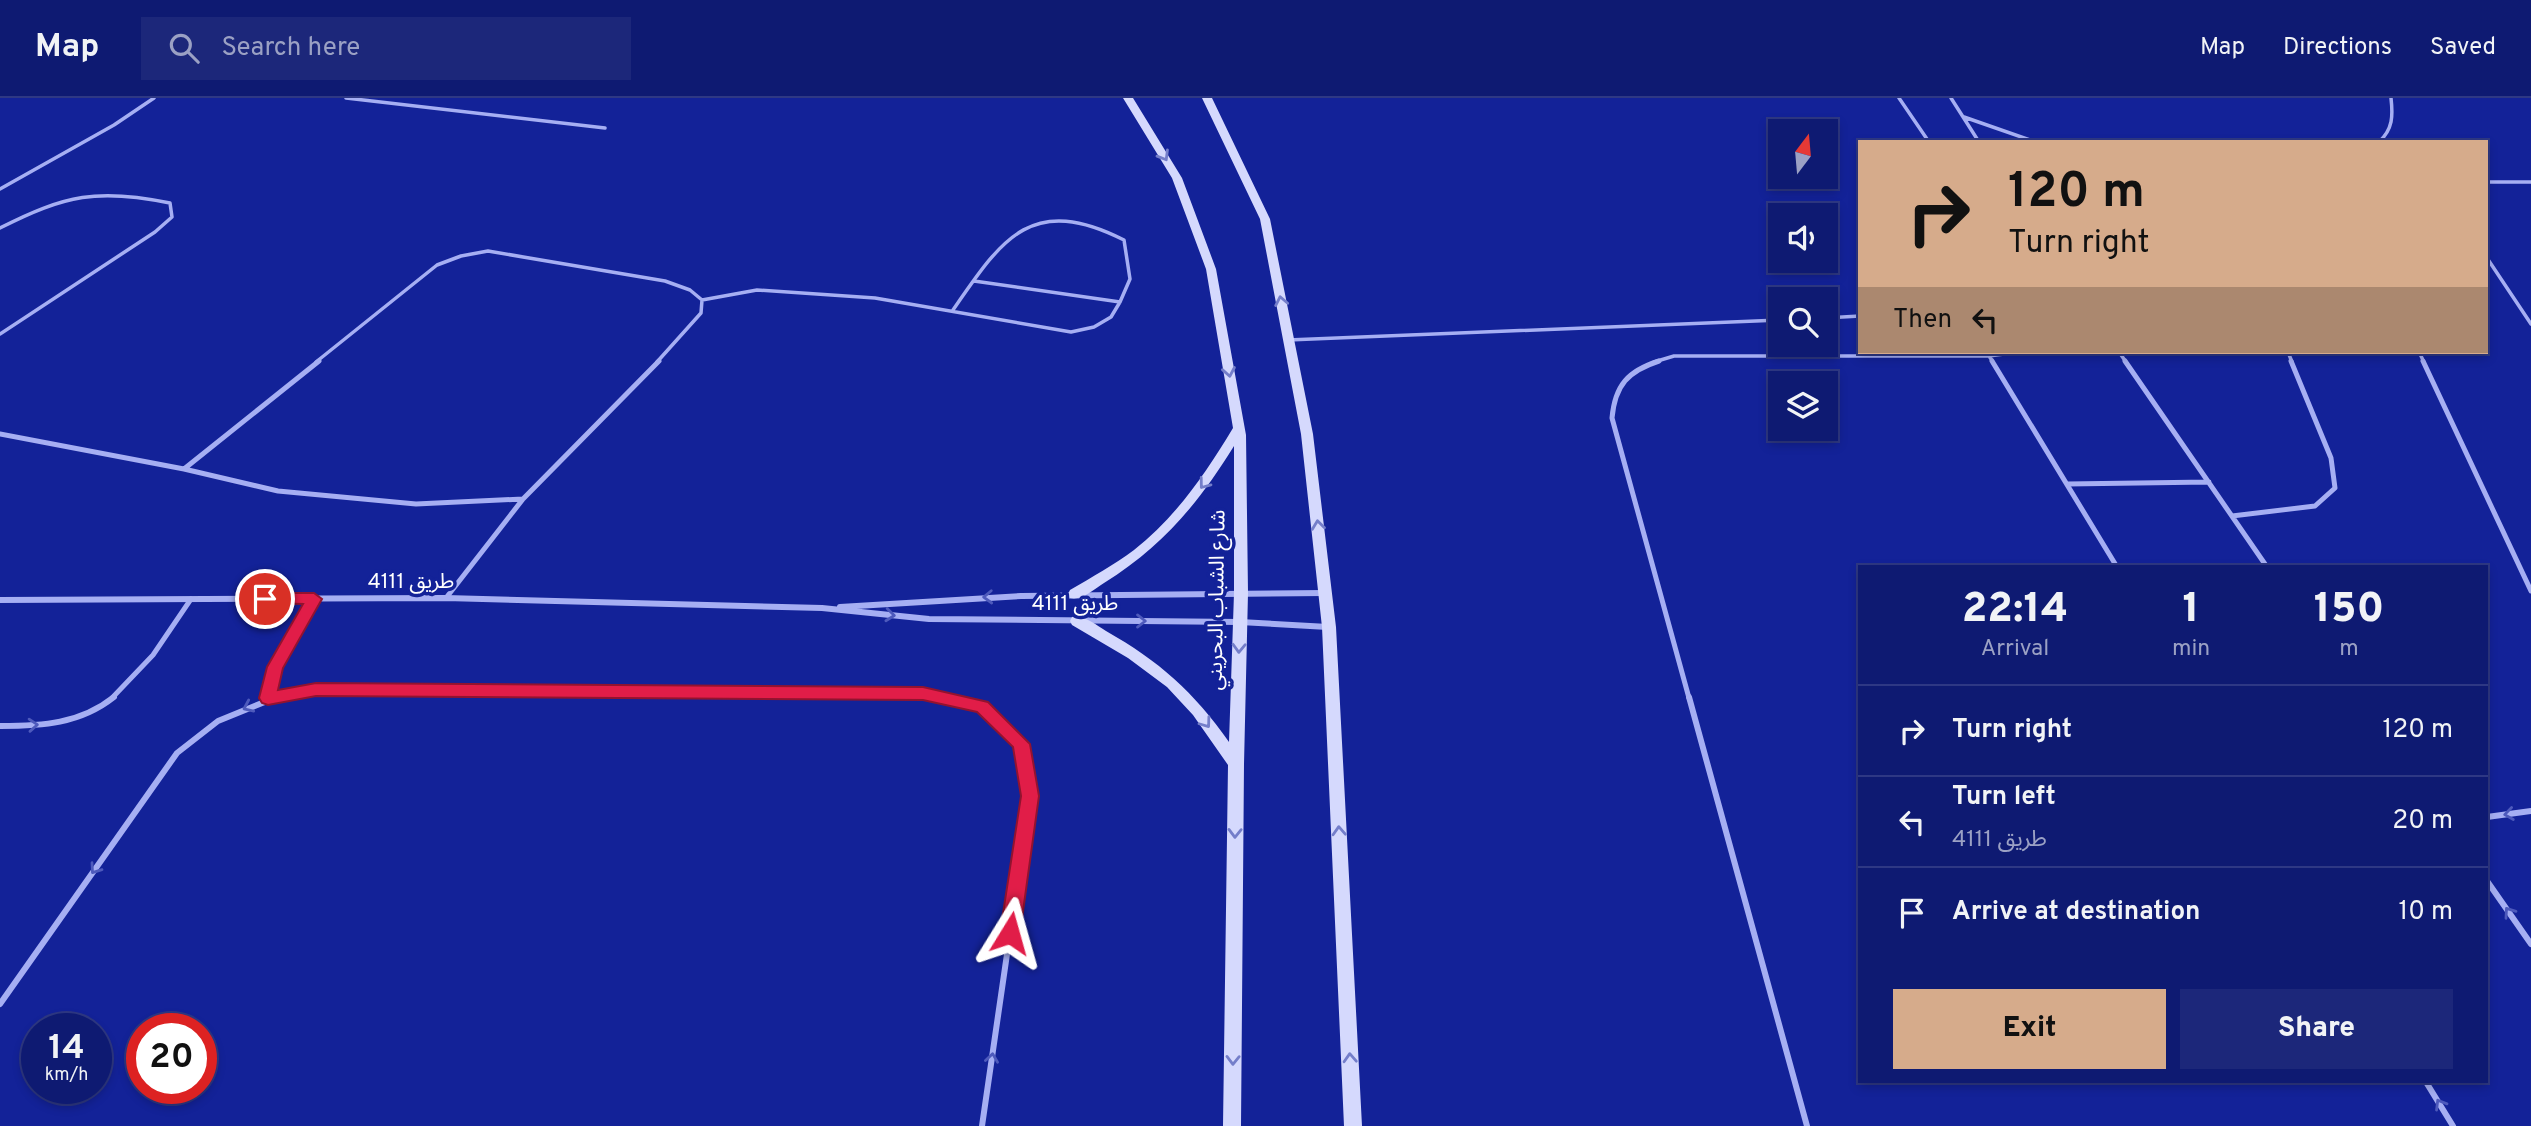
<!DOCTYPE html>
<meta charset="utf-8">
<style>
:root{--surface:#0e1a72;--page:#1c277a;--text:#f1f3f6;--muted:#9ba1c4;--line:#2e3884;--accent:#d6ab8b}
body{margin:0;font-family:Overpass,"Noto Sans Arabic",sans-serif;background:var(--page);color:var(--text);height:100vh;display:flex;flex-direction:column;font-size:26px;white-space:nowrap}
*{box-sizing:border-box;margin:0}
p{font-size:23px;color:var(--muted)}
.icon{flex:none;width:38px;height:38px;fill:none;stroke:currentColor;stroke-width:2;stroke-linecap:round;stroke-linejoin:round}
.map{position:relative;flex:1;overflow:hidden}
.drawer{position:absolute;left:1858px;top:467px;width:630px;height:518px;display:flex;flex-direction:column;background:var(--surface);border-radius:0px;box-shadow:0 4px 10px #0003,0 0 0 2px var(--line)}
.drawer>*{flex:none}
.guide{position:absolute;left:1858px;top:42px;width:630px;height:214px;border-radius:0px;box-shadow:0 4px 10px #0003,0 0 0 2px var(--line);background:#d6ab8b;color:#111;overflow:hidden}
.needle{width:46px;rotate:16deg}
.controls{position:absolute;left:1768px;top:21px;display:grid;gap:14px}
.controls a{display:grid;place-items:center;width:70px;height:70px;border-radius:0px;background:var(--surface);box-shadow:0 4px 10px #0003,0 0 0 2px var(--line);font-size:35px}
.speed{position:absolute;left:21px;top:915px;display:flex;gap:14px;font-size:35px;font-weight:700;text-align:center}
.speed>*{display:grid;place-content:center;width:91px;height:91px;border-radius:50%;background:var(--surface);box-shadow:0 4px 10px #0003,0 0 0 2px var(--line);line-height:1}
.speed small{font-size:18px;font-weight:400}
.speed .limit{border:10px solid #d22;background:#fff;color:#111}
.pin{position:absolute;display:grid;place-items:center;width:60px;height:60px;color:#fff;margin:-30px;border:4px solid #fff;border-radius:50%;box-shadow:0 2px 7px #0007}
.me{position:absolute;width:77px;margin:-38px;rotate:8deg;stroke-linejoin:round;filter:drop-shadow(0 0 5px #0008)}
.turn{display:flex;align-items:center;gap:24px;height:147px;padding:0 35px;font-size:32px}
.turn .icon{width:91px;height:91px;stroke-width:2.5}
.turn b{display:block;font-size:49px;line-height:60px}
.then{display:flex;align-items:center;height:66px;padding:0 35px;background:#0003;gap:14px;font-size:26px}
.eta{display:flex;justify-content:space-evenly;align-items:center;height:119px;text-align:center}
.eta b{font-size:42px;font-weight:800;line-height:49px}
.primary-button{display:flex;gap:14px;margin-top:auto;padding:14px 35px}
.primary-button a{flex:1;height:80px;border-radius:0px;background:var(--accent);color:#111;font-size:28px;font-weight:800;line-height:80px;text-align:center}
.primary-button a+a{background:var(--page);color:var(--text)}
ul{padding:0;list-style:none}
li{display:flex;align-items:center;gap:21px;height:91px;padding:0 35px;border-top:2px solid var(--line)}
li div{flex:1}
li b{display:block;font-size:26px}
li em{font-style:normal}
header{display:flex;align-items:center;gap:42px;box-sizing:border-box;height:98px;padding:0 35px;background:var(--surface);border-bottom:2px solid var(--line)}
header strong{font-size:33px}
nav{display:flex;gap:38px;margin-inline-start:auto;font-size:24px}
.search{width:490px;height:63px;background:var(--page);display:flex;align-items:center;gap:18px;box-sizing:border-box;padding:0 24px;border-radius:0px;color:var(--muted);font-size:26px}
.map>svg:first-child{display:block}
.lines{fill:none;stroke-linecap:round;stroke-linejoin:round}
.lane-far2{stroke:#a6aff3;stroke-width:3.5}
.lane-far1{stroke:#a6aff3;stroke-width:5}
.lane{stroke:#a6aff3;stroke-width:6}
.street{stroke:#a6aff3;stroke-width:6}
.secondary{fill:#d5d9fd;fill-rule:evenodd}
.oneway{stroke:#747eca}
.oneway2{stroke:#4e5abc}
.route{fill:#e11d48;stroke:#92132f;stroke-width:2}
.labels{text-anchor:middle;stroke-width:7;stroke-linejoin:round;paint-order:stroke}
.street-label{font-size:21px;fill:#fff;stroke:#132298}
</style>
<header>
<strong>Map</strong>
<div class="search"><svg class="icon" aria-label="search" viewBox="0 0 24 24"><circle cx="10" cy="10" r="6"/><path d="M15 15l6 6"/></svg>Search here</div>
<nav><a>Map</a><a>Directions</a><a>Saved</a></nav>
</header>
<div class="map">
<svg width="2531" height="1028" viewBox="0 0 2531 1028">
<rect width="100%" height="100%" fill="#132298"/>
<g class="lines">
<!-- lane-far2 -->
<path class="lane-far2" d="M346 0 605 30
M1899 0 1929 44
M1951 0 1979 44
M1964 19 2036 44
M2379 44C2393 31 2393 18 2391 0
M2487 84H2531
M0 91 114 27 154 0
M0 130C65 97 98 90 170 105L172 119 155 134 0 236
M2487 160 2531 226
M974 183 1120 204
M702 202 757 192 875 200 1071 234 1094 229 1111 219 1120 204 1130 181 1124 142C1031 95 1002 141 953 212
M1825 220 1860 218
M1288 242 1780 222
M2119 254 2126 264
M2288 254 2292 264
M2419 254 2424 264
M1989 258 2019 254
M316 264 437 167 461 158 488 153 665 183 690 192 702 202 701 215 657 264
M1654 264 1674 258H1989L1993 264"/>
<!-- lane-far1 -->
<path class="lane-far1" d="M319 263 184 371 278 393 416 406 523 401
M1659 263C1628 273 1615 287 1612 320L1689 600
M1992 263 2117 469
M2125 263 2267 469
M2423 263 2531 493
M0 336 184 371
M2067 386 2209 384
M523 401 659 263
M2232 418 2315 408 2335 390 2331 360 2291 263
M446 500 523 401
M112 600 153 557 191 501
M267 600 316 592 923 596 942 600
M268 600 275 569 314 501"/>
<!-- lane -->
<path class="lane" d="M935 599 982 609 1021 646 1030 698 982 1028
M1689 599 1807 1028
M0 628C42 628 80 626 114 599
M2487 719 2531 713
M2487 783 2531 846
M0 906 177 655 218 623 277 599
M2426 984 2453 1028"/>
<!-- street -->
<path class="street" d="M0 502 446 500 822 510 929 521 1240 524 1328 529
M840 509 1021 498 1325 495"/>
<!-- secondary -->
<path class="secondary" d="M1123 0H1133L1182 80 1216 171 1246 337 1248 495 1244 666 1241 1028H1223L1228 667 1193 617 1167 589 1128 560 1072 527 1070 523 1072 519C1083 516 1096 527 1106 533 1159 563 1194 594 1229 644L1234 495V348C1198 406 1162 449 1104 485 1094 491 1082 503 1070 500L1068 496 1070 492C1092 479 1114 467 1134 452 1176 419 1206 375 1233 330L1206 171 1172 80Z
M1202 0H1212L1270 121 1313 336 1336 529 1362 1028H1344L1322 529 1301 336 1260 121Z"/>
</g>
<!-- one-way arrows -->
<defs><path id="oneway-chevron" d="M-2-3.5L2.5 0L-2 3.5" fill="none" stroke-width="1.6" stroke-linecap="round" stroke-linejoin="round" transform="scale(1.75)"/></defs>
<g class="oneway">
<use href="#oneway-chevron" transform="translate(1164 58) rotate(59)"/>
<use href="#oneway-chevron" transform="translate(1281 203) rotate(-101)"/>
<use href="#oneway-chevron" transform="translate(1229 274) rotate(80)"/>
<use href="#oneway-chevron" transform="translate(1204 386) rotate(127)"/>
<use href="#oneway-chevron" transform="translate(1318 427) rotate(-97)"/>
<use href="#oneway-chevron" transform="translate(1239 550) rotate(92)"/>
<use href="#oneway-chevron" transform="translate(1206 625) rotate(54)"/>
<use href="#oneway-chevron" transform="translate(1339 733) rotate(-93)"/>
<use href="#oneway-chevron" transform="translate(1235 735) rotate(91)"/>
<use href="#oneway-chevron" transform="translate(1350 960) rotate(-93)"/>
<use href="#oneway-chevron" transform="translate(1233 962) rotate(91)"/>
</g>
<g class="oneway2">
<use href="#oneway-chevron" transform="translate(988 499) rotate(178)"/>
<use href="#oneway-chevron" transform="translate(890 517) rotate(6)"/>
<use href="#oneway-chevron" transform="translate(1141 523)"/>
<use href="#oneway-chevron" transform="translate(248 609) rotate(156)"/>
<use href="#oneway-chevron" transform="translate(33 627) rotate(-4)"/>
<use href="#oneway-chevron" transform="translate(2509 716) rotate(172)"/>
<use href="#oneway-chevron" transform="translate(95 771) rotate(125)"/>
<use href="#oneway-chevron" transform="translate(2509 814) rotate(-125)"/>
<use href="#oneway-chevron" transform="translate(992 960) rotate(-82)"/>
<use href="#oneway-chevron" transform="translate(2440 1006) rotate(-121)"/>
</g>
<!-- route -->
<path class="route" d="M265 495H314L322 501 283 570 278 592 316 585 923 589 988 604 1030 646 1039 698 1020 835 1017 841 1010 844 1003 841 1000 835 1021 698 1013 649 977 614 923 602 316 598 268 607 262 605 259 600 267 569 303 506 260 505 257 501 260 497Z"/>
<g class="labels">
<!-- street labels -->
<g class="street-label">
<text x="411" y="490">طريق 4111</text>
<text transform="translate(1216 502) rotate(-89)" y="7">شارع الشباب البحريني</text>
<text x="1075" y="512">طريق 4111</text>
</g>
</g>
</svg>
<div class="controls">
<a><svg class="needle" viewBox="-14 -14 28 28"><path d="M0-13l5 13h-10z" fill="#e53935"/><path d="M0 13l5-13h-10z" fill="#9ba1c4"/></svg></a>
<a><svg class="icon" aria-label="sound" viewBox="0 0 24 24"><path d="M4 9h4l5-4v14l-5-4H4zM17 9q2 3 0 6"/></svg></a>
<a><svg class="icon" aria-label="search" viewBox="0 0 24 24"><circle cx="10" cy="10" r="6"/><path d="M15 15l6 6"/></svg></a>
<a><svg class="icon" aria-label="layers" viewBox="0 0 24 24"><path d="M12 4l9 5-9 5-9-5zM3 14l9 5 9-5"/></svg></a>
</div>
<div class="speed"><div>14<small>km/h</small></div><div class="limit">20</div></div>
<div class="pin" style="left:265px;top:501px;background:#d93025"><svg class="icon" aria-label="arrive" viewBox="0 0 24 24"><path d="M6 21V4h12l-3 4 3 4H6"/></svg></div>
<svg class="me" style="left:1010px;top:835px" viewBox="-20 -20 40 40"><path d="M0-17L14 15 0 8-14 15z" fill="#e11d48" stroke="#fff" stroke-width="4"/></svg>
<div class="guide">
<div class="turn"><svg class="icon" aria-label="right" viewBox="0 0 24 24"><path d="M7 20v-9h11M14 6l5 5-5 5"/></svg><div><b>120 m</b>Turn right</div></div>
<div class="then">Then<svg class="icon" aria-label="left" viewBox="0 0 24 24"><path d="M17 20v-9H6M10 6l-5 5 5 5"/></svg></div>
</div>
<section class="drawer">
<div class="eta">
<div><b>22:14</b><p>Arrival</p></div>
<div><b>1</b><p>min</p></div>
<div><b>150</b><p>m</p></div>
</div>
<ul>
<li><svg class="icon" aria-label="right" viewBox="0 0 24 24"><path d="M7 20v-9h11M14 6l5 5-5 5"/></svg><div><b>Turn right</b></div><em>120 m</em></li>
<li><svg class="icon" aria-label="left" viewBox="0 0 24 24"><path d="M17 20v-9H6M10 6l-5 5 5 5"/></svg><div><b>Turn left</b><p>طريق 4111</p></div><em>20 m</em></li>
<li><svg class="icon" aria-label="arrive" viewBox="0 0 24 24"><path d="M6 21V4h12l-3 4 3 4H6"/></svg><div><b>Arrive at destination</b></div><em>10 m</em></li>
</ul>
<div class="primary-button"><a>Exit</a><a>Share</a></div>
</section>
</div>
